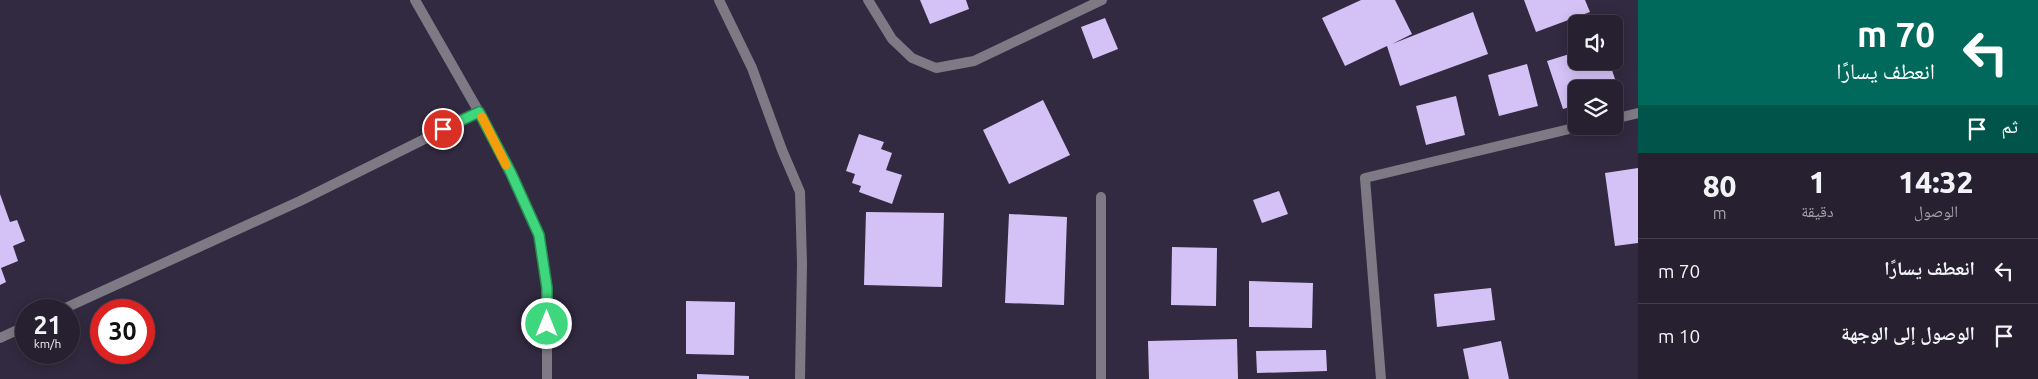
<!DOCTYPE html>
<html lang="ar">
<meta charset="utf-8">
<style>
:root{--surface:#262030;--page:#322d3c;--text:#f1f3f6;--muted:#a4a3ab;--line:#423e4c}
body{margin:0;font-family:Ubuntu,"Noto Naskh Arabic",sans-serif;background:var(--page);color:var(--text);direction:rtl;height:100vh;display:flex;flex-direction:column;font-size:19px;white-space:nowrap}
*{box-sizing:border-box;margin:0}
p{font-size:16px;color:var(--muted)}
.icon{flex:none;width:28px;height:28px;fill:none;stroke:currentColor;stroke-width:2;stroke-linecap:round;stroke-linejoin:round}
.map{position:relative;flex:1;overflow:hidden;direction:ltr}
.details{display:flex;flex-direction:column;background:var(--surface);width:400px}
.details>*{flex:none}
.top-card{background:#00695c;color:#fff;overflow:hidden}
.tools{position:absolute;left:1568px;top:15px;display:grid;gap:10px}
.tools a{display:grid;place-items:center;width:55px;height:55px;border-radius:8px;background:var(--surface);box-shadow:0 2px 12px #0003,0 0 0 1px var(--line);font-size:25px}
.speed{position:absolute;left:15px;top:299px;display:flex;gap:10px;font-size:25px;font-weight:700;text-align:center}
.speed>*{display:grid;place-content:center;width:65px;height:65px;border-radius:50%;background:var(--surface);box-shadow:0 2px 12px #0003,0 0 0 1px var(--line);line-height:1}
.speed small{font-size:12px;font-weight:400}
.speed .limit{border:8px solid #d22;background:#fff;color:#111}
.pin{position:absolute;display:grid;place-items:center;width:42px;height:42px;color:#fff;margin:-21px;border:2px solid #fff;border-radius:50%;box-shadow:0 1px 5px #0007}
.me{position:absolute;width:55px;margin:-28px;rotate:0deg;stroke-linejoin:round;filter:drop-shadow(0 0 4px #0008)}
.turn{display:flex;align-items:center;gap:18px;height:105px;padding:0 20px;font-size:22px}
.turn .icon{width:65px;height:65px;stroke-width:2.5}
.turn b{display:block;font-size:35px;line-height:42px}
.then{display:flex;align-items:center;height:48px;padding:0 20px;background:#0003;gap:10px;font-size:19px}
.eta{display:flex;justify-content:space-evenly;align-items:center;height:85px;text-align:center}
.eta b{font-size:30px;font-weight:800;line-height:35px}
ul{padding:0;list-style:none}
li{display:flex;align-items:center;gap:15px;height:65px;padding:0 20px;border-top:1px solid var(--line)}
li div{flex:1}
li b{display:block;font-size:19px}
li em{font-style:normal}
main{display:flex;flex:1;min-height:0}
.map>svg:first-child{display:block}
.building{fill:#d4c2f6}
.lines{fill:none;stroke-linecap:round;stroke-linejoin:round}
.service{stroke:#7e7a85;stroke-width:10}
.minor{stroke:#7e7a85;stroke-width:10}
.route-casing{stroke:#298c51;stroke-width:12}
.route{stroke:#3fd77d;stroke-width:9}
.slow{stroke:#f59e0b;stroke-width:9}
</style>
<main>
<section class="details">
<div class="top-card">
<div class="turn"><svg class="icon" aria-label="left" viewBox="0 0 24 24"><path d="M17 20v-9H6M10 6l-5 5 5 5"/></svg><div><b>70 m</b>انعطف يسارًا</div></div>
<div class="then">ثم<svg class="icon" aria-label="arrive" viewBox="0 0 24 24"><path d="M6 21V4h12l-3 4 3 4H6"/></svg></div>
</div>
<div class="eta">
<div><b>14:32</b><p>الوصول</p></div>
<div><b>1</b><p>دقيقة</p></div>
<div><b>80</b><p>m</p></div>
</div>
<ul>
<li><svg class="icon" aria-label="left" viewBox="0 0 24 24"><path d="M17 20v-9H6M10 6l-5 5 5 5"/></svg><div><b>انعطف يسارًا</b></div><em>70 m</em></li>
<li><svg class="icon" aria-label="arrive" viewBox="0 0 24 24"><path d="M6 21V4h12l-3 4 3 4H6"/></svg><div><b>الوصول إلى الوجهة</b></div><em>10 m</em></li>
</ul>
</section>
<div class="map">
<svg width="1638" height="379" viewBox="0 0 1638 379">
<rect width="100%" height="100%" fill="#322a40"/>
<!-- building -->
<path class="building" d="M920 0H966L969 9 930 24Z
M1361 0H1395L1412 34 1392 44 1473 12 1488 54 1400 86 1387 46 1345 66 1322 18Z
M1524 0H1585L1590 12 1536 32Z
M1105 18 1118 49 1093 59 1081 27Z
M1576 52V61H1609L1619 91 1614 93V89H1576V105L1563 109 1547 61Z
M1527 64 1538 106 1499 116 1488 75Z
M1456 96 1465 135 1426 145 1416 106Z
M1043 100 1070 155 1009 184 983 130Z
M859 134 884 142 881 149 892 153 886 170 902 175 892 204 859 192 861 186 852 183 855 174 846 171Z
M1638 168V243L1615 246 1605 173Z
M1279 191 1288 214 1262 223 1253 200Z
M0 194 10 222 17 220 25 241 13 246 18 261 1 268 6 282 0 285Z
M866 212 944 213 942 287 864 285Z
M1009 214 1067 217 1064 305 1005 303Z
M1172 247 1217 248 1216 306 1171 305Z
M1249 281 1313 283 1312 328 1249 327Z
M1491 288 1495 320 1437 327 1434 294Z
M686 301 735 302 734 355 686 354Z
M1237 339 1238 379H1149L1148 341Z
M1501 341 1509 379H1469L1463 349Z
M1326 350 1327 371 1257 373 1256 351Z
M697 374 749 376V379H697Z"/>
<g class="lines">
<!-- service -->
<path class="service" d="M61 310 300 201 479 112
M0 338 26 326"/>
<!-- minor -->
<path class="minor" d="M415 0 479 112 511 173 539 235 547 288V379
M719 0 752 68 782 150 800 192 802 264 800 379
M868 0 892 39 912 58 936 68 974 61 1102 0
M1614 119 1638 113
M1101 379V197
M1381 379 1365 178 1582 126"/>
</g>
<g class="lines">
<!-- route casing -->
<g class="route-casing">
<path id="route" d="M443 129 479 112 511 173 539 235 547 288V324"/>
</g>
<!-- route -->
<use href="#route" class="route"/>
<!-- slow -->
<path class="slow" d="M482 117 506 165"/>
</g>
</svg>
<div class="tools">
<a><svg class="icon" aria-label="sound" viewBox="0 0 24 24"><path d="M4 9h4l5-4v14l-5-4H4zM17 9q2 3 0 6"/></svg></a>
<a><svg class="icon" aria-label="layers" viewBox="0 0 24 24"><path d="M12 4l9 5-9 5-9-5zM3 14l9 5 9-5"/></svg></a>
</div>
<div class="speed"><div>21<small>km/h</small></div><div class="limit">30</div></div>
<div class="pin" style="left:443px;top:129px;background:#d93025"><svg class="icon" aria-label="arrive" viewBox="0 0 24 24"><path d="M6 21V4h12l-3 4 3 4H6"/></svg></div>
<svg class="me" style="left:547px;top:324px" viewBox="-20 -20 40 40"><circle r="17" fill="#3fd77d" stroke="#fff" stroke-width="3"/><path d="M0-11L8 9 0 5-8 9z" fill="#fff"/></svg>
</div>
</main>
